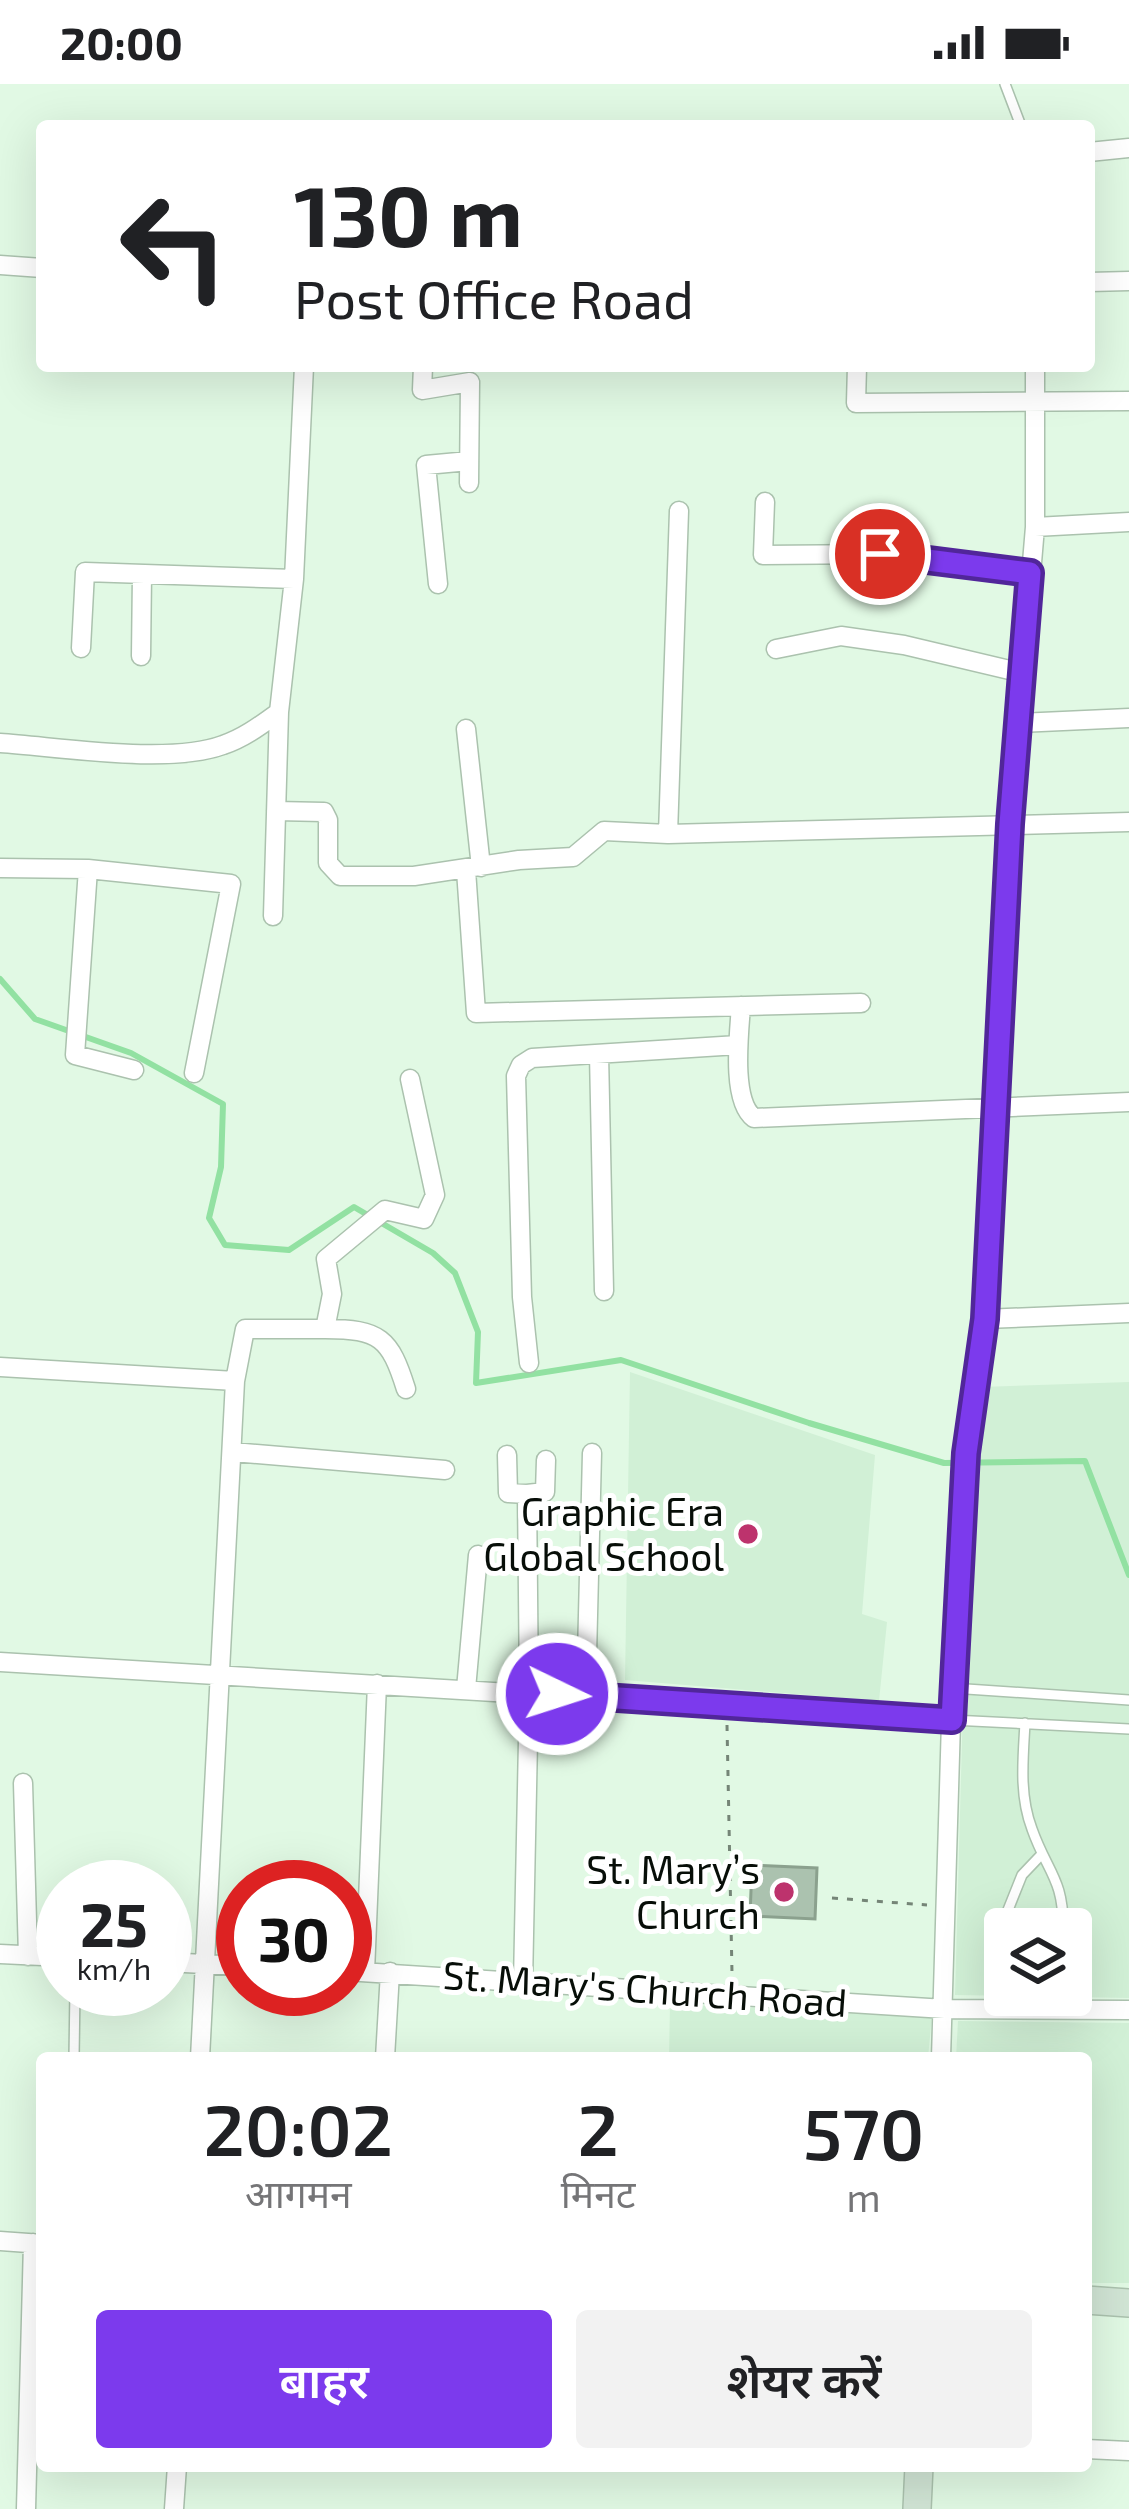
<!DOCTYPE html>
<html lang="hi">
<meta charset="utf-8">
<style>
:root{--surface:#fff;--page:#f2f2f2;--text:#202124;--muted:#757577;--accent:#7c3aed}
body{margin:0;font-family:"Exo 2","Noto Sans Devanagari",sans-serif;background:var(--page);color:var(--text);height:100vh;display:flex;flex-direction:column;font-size:45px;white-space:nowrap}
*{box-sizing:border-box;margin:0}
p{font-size:39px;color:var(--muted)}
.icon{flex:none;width:66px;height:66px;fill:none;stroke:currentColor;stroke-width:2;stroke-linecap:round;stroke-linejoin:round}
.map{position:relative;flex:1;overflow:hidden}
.sheet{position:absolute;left:36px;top:1968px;width:1056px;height:420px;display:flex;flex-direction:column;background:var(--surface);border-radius:12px;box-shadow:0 12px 48px #0002}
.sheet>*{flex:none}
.banner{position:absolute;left:36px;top:36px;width:1059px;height:252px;border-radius:12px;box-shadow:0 12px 48px #0002;background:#fff;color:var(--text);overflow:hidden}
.fabs{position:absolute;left:984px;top:1824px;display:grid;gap:24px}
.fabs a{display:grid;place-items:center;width:108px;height:108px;border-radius:12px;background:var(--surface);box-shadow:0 12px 48px #0002;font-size:60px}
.speed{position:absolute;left:36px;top:1776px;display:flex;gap:24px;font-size:60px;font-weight:700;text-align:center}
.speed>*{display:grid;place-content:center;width:156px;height:156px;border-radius:50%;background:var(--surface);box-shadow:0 12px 48px #0002;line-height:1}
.speed small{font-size:30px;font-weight:400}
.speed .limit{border:18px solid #d22;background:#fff;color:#111}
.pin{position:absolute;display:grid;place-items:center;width:102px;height:102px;color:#fff;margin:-51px;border:6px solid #fff;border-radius:50%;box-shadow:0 3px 12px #0007}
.me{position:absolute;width:132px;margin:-66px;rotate:94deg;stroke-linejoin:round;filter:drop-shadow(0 0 9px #0008)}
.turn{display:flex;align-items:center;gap:42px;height:252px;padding:0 60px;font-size:54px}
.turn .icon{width:156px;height:156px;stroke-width:2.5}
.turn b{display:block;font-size:84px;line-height:102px}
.eta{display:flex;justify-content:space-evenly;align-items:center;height:204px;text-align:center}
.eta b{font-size:72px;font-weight:600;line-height:84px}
.button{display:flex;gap:24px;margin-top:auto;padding:24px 60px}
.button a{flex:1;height:138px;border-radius:12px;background:var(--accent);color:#fff;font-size:48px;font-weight:600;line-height:138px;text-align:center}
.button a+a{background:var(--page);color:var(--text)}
.status{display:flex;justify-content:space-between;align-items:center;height:84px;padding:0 60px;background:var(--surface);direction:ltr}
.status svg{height:33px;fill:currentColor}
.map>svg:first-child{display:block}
.built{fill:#d1f0d6;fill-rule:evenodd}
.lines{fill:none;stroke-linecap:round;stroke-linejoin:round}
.stream{stroke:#92e1a2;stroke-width:6}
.building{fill:#abc2af;stroke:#8ba18e;stroke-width:3}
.lane-casing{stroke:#abc2ae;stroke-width:12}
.street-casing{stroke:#abc2ae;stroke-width:21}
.secondary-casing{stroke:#abc2ae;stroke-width:30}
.path{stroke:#758577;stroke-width:3;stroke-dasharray:6 9;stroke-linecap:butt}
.lane{stroke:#fff;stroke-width:9}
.street{stroke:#fff;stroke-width:18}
.secondary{stroke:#d1e5d5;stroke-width:27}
.route-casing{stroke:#51269a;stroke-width:30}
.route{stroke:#7c3aed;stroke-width:21}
.poi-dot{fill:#bd336d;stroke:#fff;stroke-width:4.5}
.labels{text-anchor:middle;stroke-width:10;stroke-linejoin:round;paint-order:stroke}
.poi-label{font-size:39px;fill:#070e08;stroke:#fff;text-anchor:end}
.street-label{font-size:39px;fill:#070e08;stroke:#fff}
</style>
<div class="status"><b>20:00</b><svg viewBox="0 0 49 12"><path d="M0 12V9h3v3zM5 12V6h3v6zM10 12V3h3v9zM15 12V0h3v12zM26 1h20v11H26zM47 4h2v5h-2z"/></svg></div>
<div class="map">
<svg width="1129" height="2425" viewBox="0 0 1129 2425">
<rect width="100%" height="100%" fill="#e1f9e4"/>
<!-- built -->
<path class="built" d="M630 1288 875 1371 862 1530 887 1538 879 1617 625 1596Z
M1129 1298V1914L955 1911 964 1584 981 1303ZM1005 1845H1071V1911H1005Z
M670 1920 932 1932 928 1974H669Z
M958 1937 1129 1939V2199H1086V1974H956Z"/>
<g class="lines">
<!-- stream -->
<path class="stream" d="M0 895 35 935 131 969 223 1020 221 1083 209 1134 225 1161 289 1166 354 1123 433 1169 455 1189 478 1248 476 1299 621 1276 809 1339 944 1379 1085 1377 1129 1491"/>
</g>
<!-- building -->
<path class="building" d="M752 1781 817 1784 815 1835 750 1832Z"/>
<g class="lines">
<!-- lane casing -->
<g class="lane-casing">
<path id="lane" d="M1005 0 1021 42
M952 1604 1129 1616
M952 1636 1129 1645
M1025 1639C1023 1675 1019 1711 1032 1745 1047 1788 1064 1795 1063 1845
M1006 1831 1022 1791 1042 1770
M74 1974 75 1905"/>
</g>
<!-- street casing -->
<g class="street-casing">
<path id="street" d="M1089 68 1129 64
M0 181 42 184
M1089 198 1129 197
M423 282 422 306 470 298 469 399
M857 282 856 319 1129 317
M765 418 763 471 879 470 1030 489
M1035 443 1129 438
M438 500 426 381 469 377
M81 564 85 488 294 495
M776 565 841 552 904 561 1022 589
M141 572 142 490
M1019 639 1129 634
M466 645 481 783
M0 659C60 663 169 681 223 661 244 654 261 641 279 628
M276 727 324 728 328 736V779L340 792H414L519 776 573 773 604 747 668 750 1129 738
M668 750 679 427
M0 784 88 785 231 800 194 989
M88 785 75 971 134 986
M466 786 476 929 861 919
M273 832 279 628 294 495 304 282
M741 922C739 950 731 1017 754 1034L1129 1018
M599 970 604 1207
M985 1235 1129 1229
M325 1245C380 1245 390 1254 406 1305
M529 1279 522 1213 516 992 521 981 532 974 738 961
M0 1283 235 1297
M233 1368 445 1386
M507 1371 508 1409 527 1410 529 1608 523 1899
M527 1410 545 1408 546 1376
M0 1578 952 1636
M466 1605 478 1471
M586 1612 592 1369
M23 1699 28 1872
M0 1870 63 1873
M165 1878 243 1882
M345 1887 945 1925 1129 1926
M365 1888 377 1600
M200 1974 235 1297 245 1245H325L332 1210 326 1175 385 1126 424 1135 435 1111 410 995
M385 1974 390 1888
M941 1974 952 1604 966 1369 985 1235 1010 740 1035 443V282
M0 2157 42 2160
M1086 2365 1129 2367
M26 2425 33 2159
M174 2425 177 2382"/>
</g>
<!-- secondary casing -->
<g class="secondary-casing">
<path id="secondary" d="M1086 2216 1129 2219
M917 2425 919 2382"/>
</g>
<!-- path -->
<path class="path" d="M727 1641 732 1889
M832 1814 927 1821"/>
<!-- lane -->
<use href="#lane" class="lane"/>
<!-- street -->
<use href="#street" class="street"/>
<!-- secondary -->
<use href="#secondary" class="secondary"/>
</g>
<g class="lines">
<!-- route casing -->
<g class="route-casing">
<path id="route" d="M557 1610 952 1636 966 1369 985 1235 1010 740 1030 489 880 470"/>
</g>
<!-- route -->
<use href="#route" class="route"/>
</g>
<!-- markers -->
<g class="poi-dot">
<circle cx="748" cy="1450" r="12"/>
<circle cx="784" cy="1808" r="12"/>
</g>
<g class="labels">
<!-- poi labels -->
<g class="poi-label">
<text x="724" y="1442">Graphic Era<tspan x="724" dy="45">Global School</tspan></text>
<text x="760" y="1800">St. Mary’s<tspan x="760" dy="45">Church</tspan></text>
</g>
<!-- street labels -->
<g class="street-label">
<text transform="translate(645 1905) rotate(4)" y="14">St. Mary's Church Road</text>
</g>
</g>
</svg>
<div class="fabs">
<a><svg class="icon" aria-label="layers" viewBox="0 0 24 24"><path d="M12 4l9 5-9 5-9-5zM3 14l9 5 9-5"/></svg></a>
</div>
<div class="speed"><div>25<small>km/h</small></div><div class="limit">30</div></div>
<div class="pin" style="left:880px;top:470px;background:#d93025"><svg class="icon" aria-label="arrive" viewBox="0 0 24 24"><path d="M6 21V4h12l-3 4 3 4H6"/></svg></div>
<svg class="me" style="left:557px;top:1610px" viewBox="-20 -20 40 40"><circle r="17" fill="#7c3aed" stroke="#fff" stroke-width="3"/><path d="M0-11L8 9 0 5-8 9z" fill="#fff"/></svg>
<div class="banner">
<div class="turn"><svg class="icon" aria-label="left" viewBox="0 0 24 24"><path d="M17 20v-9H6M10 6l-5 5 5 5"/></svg><div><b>130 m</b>Post Office Road</div></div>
</div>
<section class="sheet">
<div class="eta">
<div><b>20:02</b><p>आगमन</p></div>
<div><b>2</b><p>मिनट</p></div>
<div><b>570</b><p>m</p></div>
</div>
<div class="button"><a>बाहर</a><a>शेयर करें</a></div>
</section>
</div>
